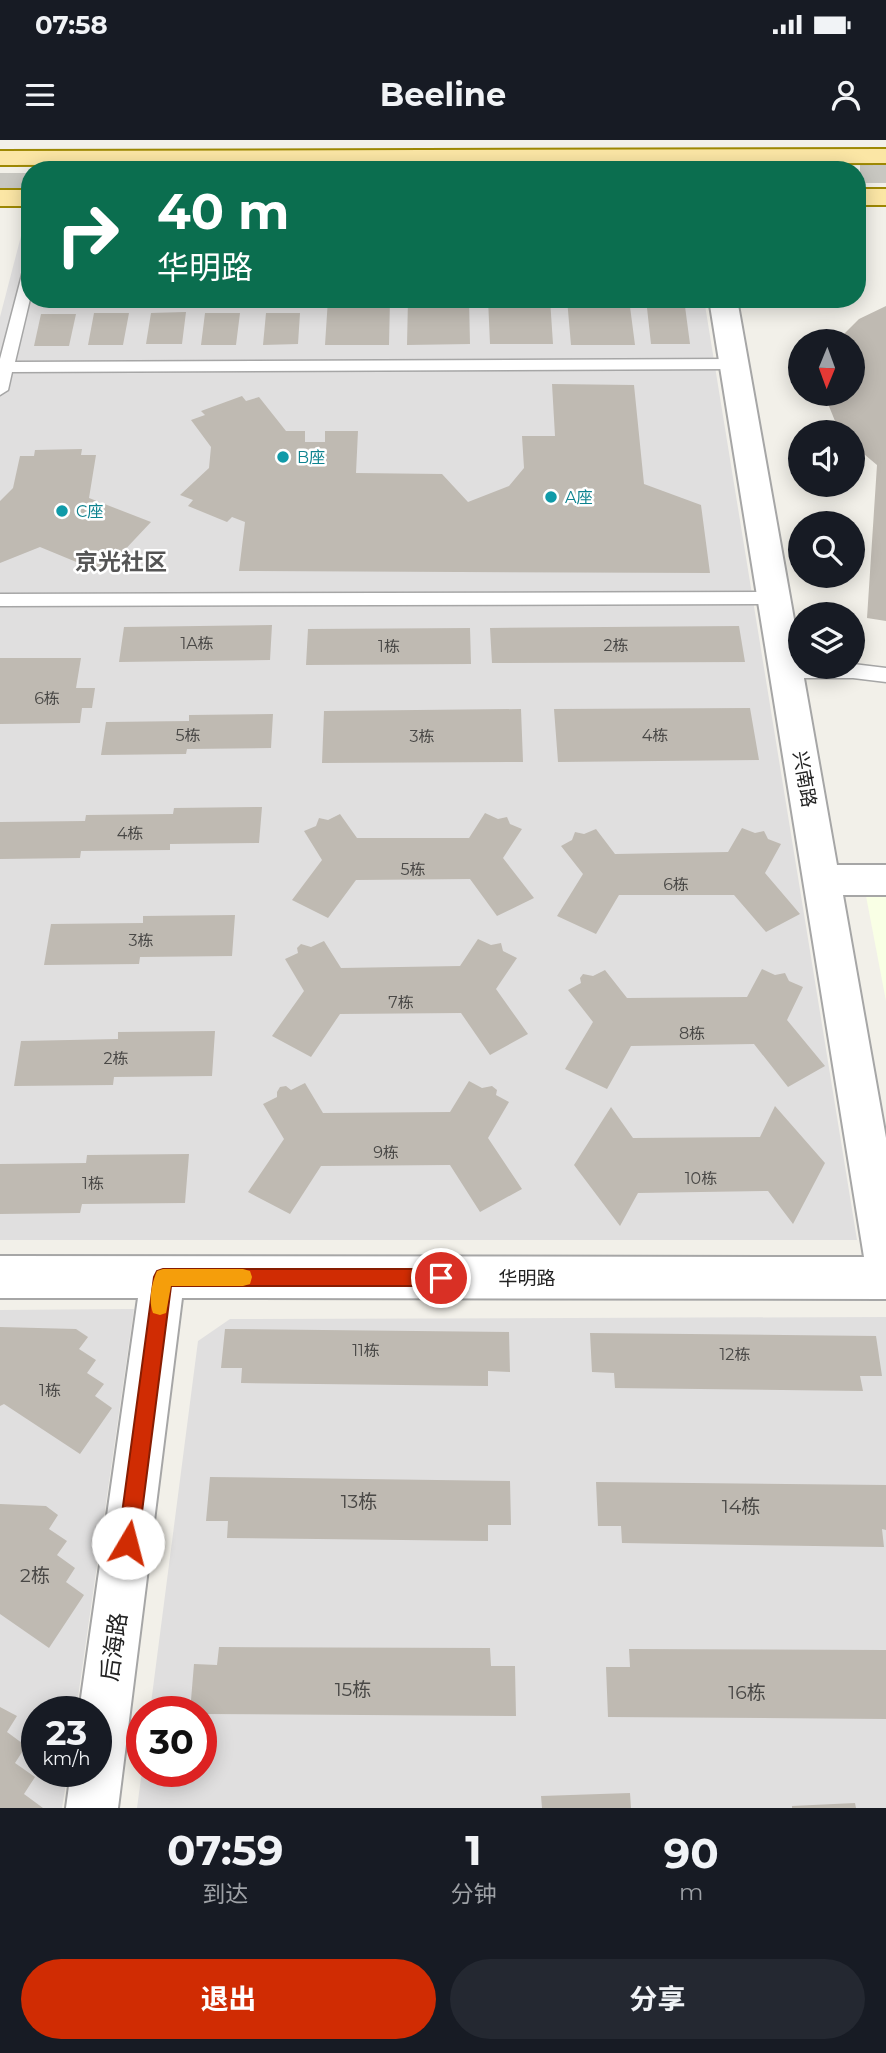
<!DOCTYPE html>
<html lang="zh">
<meta charset="utf-8">
<style>
:root{--surface:#171b24;--page:#242831;--text:#f1f3f6;--muted:#9ea1a6;--accent:#d02c03}
body{margin:0;font-family:Montserrat,"Noto Sans SC",sans-serif;background:var(--page);color:var(--text);height:100vh;display:flex;flex-direction:column;font-size:26px;white-space:nowrap}
*{box-sizing:border-box;margin:0}
p{font-size:23px;color:var(--muted)}
.icon{flex:none;width:38px;height:38px;fill:none;stroke:currentColor;stroke-width:2;stroke-linecap:round;stroke-linejoin:round}
.map{position:relative;height:1668px;overflow:hidden}
.sheet{display:flex;flex-direction:column;background:var(--surface);flex:1}
.sheet>*{flex:none}
.hud{position:absolute;left:21px;top:21px;width:845px;height:147px;border-radius:28px;box-shadow:0 4px 18px #0003;background:#0b6e4f;color:#fff;overflow:hidden}
.needle{width:46px;rotate:181deg}
.tools{position:absolute;left:788px;top:189px;display:grid;gap:14px}
.tools a{display:grid;place-items:center;width:77px;height:77px;border-radius:50%;background:var(--surface);box-shadow:0 4px 18px #0003;font-size:35px}
.speed{position:absolute;left:21px;top:1556px;display:flex;gap:14px;font-size:35px;font-weight:700;text-align:center}
.speed>*{display:grid;place-content:center;width:91px;height:91px;border-radius:50%;background:var(--surface);box-shadow:0 4px 18px #0003;line-height:1}
.speed small{font-size:18px;font-weight:400}
.speed .limit{border:10px solid #d22;background:#fff;color:#111}
.pin{position:absolute;display:grid;place-items:center;width:60px;height:60px;color:#fff;margin:-30px;border:4px solid #fff;border-radius:50%;box-shadow:0 2px 7px #0007}
.me{position:absolute;width:77px;margin:-38px;rotate:8deg;stroke-linejoin:round;filter:drop-shadow(0 0 5px #0008)}
.turn{display:flex;align-items:center;gap:24px;height:147px;padding:0 21px;font-size:32px}
.turn .icon{width:91px;height:91px;stroke-width:2.5}
.turn b{display:block;font-size:49px;line-height:60px}
.eta{display:flex;justify-content:space-evenly;align-items:center;height:119px;text-align:center}
.eta b{font-size:42px;font-weight:700;line-height:49px}
.action{display:flex;gap:14px;margin-top:auto;padding:14px 21px}
.action a{flex:1;height:80px;border-radius:42px;background:var(--accent);color:#fff;font-size:28px;font-weight:700;line-height:80px;text-align:center}
.action a+a{background:var(--page);color:var(--text)}
.status{display:flex;justify-content:space-between;align-items:center;height:49px;padding:0 35px;background:var(--surface);direction:ltr}
.status svg{height:19px;fill:currentColor}
header{display:flex;justify-content:space-between;align-items:center;height:91px;padding:0 21px;background:var(--surface);font-size:32px;font-weight:700}
.map>svg:first-child{display:block}
.residential{fill:#e0dfdf}
.education{fill:#f9ffe5}
.building{fill:#bfbab2}
.lines{fill:none;stroke-linecap:round;stroke-linejoin:round}
.motorway-tunnel{stroke:#c8c7c1;stroke-width:28;stroke-dasharray:28 14;stroke-linecap:butt}
.service-casing{stroke:#a6a6a6;stroke-width:3}
.minor-casing{stroke:#a6a6a6;stroke-width:4}
.primary-casing{stroke:#9d8803;stroke-width:4}
.service{fill:#fff;fill-rule:evenodd}
.minor{fill:#fff;fill-rule:evenodd}
.primary{fill:#fbe6a5;fill-rule:evenodd}
.route{fill:#d02c03;stroke:#871d02;stroke-width:2}
.slow{fill:#f59e0b}
.culture-dot{fill:#0f9aa8;stroke:#fff;stroke-width:2.5}
.labels{text-anchor:middle;stroke-width:5;stroke-linejoin:round;paint-order:stroke}
.far-culture-label{font-size:16px;fill:#0d838f;stroke:#fff;text-anchor:start}
.number-label{font-size:16px;fill:#494846}
.street-label{font-size:19px;fill:#222;stroke:#fff}
.near-number-label{font-size:19px;fill:#494846}
.quarter-label{font-size:23px;font-weight:bold;fill:#555;stroke:#fff}
.near-street-label{font-size:23px;fill:#222;stroke:#fff}
</style>
<div class="status"><b>07:58</b><svg viewBox="0 0 49 12"><path d="M0 12V9h3v3zM5 12V6h3v6zM10 12V3h3v9zM15 12V0h3v12zM26 1h20v11H26zM47 4h2v5h-2z"/></svg></div>
<header><svg class="icon" aria-label="menu" viewBox="0 0 24 24"><path d="M4 6h16M4 12h16M4 18h16"/></svg>Beeline<svg class="icon" aria-label="person" viewBox="0 0 24 24"><circle cx="12" cy="8" r="4"/><path d="M4 21q1-7 8-7t8 7"/></svg></header>
<div class="map">
<svg width="886" height="1668" viewBox="0 0 886 1668">
<rect width="100%" height="100%" fill="#f2f0e9"/>
<!-- residential -->
<path class="residential" d="M21 96H30V159H704L857 1100H0V177Z
M134 1169 76 1571 37 1572V1631H68L62 1668H0V1170Z
M886 1177V1668H137L142 1631H201V1572L150 1571 198 1201 230 1179Z"/>
<!-- education -->
<path class="education" d="M866 756H886V861Z"/>
<!-- building -->
<path class="building" d="M44 159H78L77 167H42Z
M96 159H131L129 166H95Z
M153 159H187L186 165H152Z
M206 159H240L239 166H205Z
M267 159H301V166H266Z
M328 159H390L389 205H325Z
M408 159H469L470 204 407 205Z
M488 159H550L553 204H490Z
M567 159H629L635 205H571Z
M646 159H684L690 204H651Z
M886 166V481L867 478 877 325 852 304V292H843L835 281 824 254H852V201H837L859 179Z
M186 172 182 204H146L151 173Z
M94 173H129L123 205H88Z
M205 173H240L236 205H201Z
M266 173H300L298 204 263 205Z
M41 174H76L69 206H34Z
M552 244 634 245 644 344 701 365 710 433 239 431 245 382 232 377 227 382 188 366 193 360 180 355 209 328 211 307 191 280 205 275 201 271 242 256 246 261 259 257 286 291H305V302H325V291H358L356 333 442 334 468 362 509 346 524 328 522 296H555Z
M82 309 81 315H96L89 358 151 382 103 433 40 407 0 423V361L13 348 20 316H34L35 310Z
M272 485 270 520 119 522 124 487Z
M739 486 745 522 492 523 490 488Z
M470 488 471 524 306 525 308 489Z
M0 518H81L76 548H95L92 568H82L80 583 0 584Z
M750 568 759 620 558 622 554 569Z
M521 569 523 622 322 623 324 571Z
M273 574 271 608 187 609 186 614 101 615 106 582 189 581V575Z
M262 667 259 703 170 704V710L81 711 80 718 0 719V682L85 681 86 675 173 674 174 668Z
M485 673 498 679 507 677 510 684 522 689 503 718 534 758 497 776 470 739 356 740 328 778 292 760 322 720 304 691 316 686 319 678 328 680 340 674 357 698H469Z
M742 688 755 693 764 691 768 699 781 704 765 733 800 774 766 792 734 755H619L596 794 557 776 583 734 561 706 572 700 575 692 584 694 596 689 615 714 728 712Z
M235 775 232 816 140 817 139 824 44 825 51 784 143 783V776Z
M478 799 491 805 501 803 503 811 517 818 496 849 528 894 490 915 461 873 340 874 311 917 272 896 304 851 285 819 298 813 297 808 301 804 311 807 324 801 341 828 460 826Z
M762 829 775 835 785 833 789 841 803 847 787 880 825 926 788 947 754 904 631 906 607 949 565 929 593 882 568 850 581 843 580 838 583 834 593 836 605 830 627 858 747 857Z
M215 891 212 936 114 937 113 945 14 946 21 901 118 899V892Z
M469 941 482 948 492 946 497 950 496 955 509 962 488 998 522 1049 480 1072 450 1025 321 1026 290 1074 248 1052 284 999 263 964 277 957V952L280 947 286 946 291 950 305 943 323 973 450 972Z
M775 966 825 1023 793 1084 768 1051 638 1053 620 1086 574 1025 611 967 633 998 760 997Z
M189 1014 185 1063 82 1064 80 1073 0 1074V1024L86 1023 87 1015Z
M0 1187 76 1189 88 1197 79 1209 96 1220 87 1233 104 1244 95 1256 112 1268 80 1314 4 1264 0 1266Z
M225 1189 509 1192 510 1232 488 1231V1246L241 1243 242 1228H221Z
M590 1193 876 1196 882 1236H860L863 1251 615 1248 614 1233 592 1232Z
M210 1337 510 1341 511 1385H488V1401L227 1398 228 1381H206Z
M596 1342 886 1345V1390L882 1389 884 1407 622 1403 621 1386H598Z
M0 1364 46 1366 58 1375 49 1389 67 1401 57 1415 75 1428 66 1442 84 1455 49 1508 0 1474Z
M219 1507 490 1508 491 1526H515L516 1576 201 1574V1572H190L194 1524 217 1525Z
M629 1509 886 1510V1579L608 1577 606 1527H630Z
M0 1567 17 1576 7 1592 26 1606 15 1623 35 1637 24 1654 43 1668H0Z
M630 1653 631 1668H542L541 1656Z
M855 1663 856 1668H792V1666Z"/>
<g class="lines">
<!-- motorway-tunnel -->
<path class="motorway-tunnel" d="M188 30 886 29
M0 47H30"/>
<!-- service casing -->
<g class="service-casing">
<path id="service" d="M30 127V159L15 222 734 219 742 224 734 229 12 232 8 250 0 255V219L23 131Z
M774 452 780 454 783 458 780 462 774 464 0 466V454Z
M786 524H800V527H852L853 524 886 528V542L853 538H786L780 536 777 531 780 526Z"/>
</g>
<!-- minor casing -->
<g class="minor-casing">
<path id="minor" d="M709 159H737L800 513V527H802L837 725H886V755H843L886 998V1159L182 1158 118 1668H66L71 1631H96V1572H79L138 1158H0V1116L864 1117Z"/>
</g>
<!-- primary casing -->
<g class="primary-casing">
<path id="primary" d="M886 9V23L0 25V11Z
M858 49H886V65H858Z
M0 50H30V66H0Z"/>
</g>
<!-- service -->
<use href="#service" class="service"/>
<!-- minor -->
<use href="#minor" class="minor"/>
<!-- primary -->
<use href="#primary" class="primary"/>
</g>
<!-- route -->
<path class="route" d="M163 1129H441L448 1131 450 1138 448 1144 441 1146H171L138 1403 135 1410 128 1413 121 1410 118 1403 154 1137 157 1131Z"/>
<!-- slow -->
<path class="slow" d="M163 1129H243L250 1131 252 1137 250 1144 243 1146H171L166 1173 160 1175 153 1173C148 1161 152 1142 157 1131Z"/>
<!-- markers -->
<g class="culture-dot">
<circle cx="283" cy="317" r="7"/>
<circle cx="551" cy="357" r="7"/>
<circle cx="62" cy="371" r="7"/>
</g>
<g class="labels">
<!-- far-culture labels -->
<g class="far-culture-label">
<text x="297" y="323">B座</text>
<text x="565" y="363">A座</text>
<text x="76" y="377">C座</text>
</g>
<!-- number labels -->
<g class="number-label">
<text x="197" y="509">1A栋</text>
<text x="616" y="511">2栋</text>
<text x="389" y="512">1栋</text>
<text x="47" y="564">6栋</text>
<text x="188" y="601">5栋</text>
<text x="655" y="601">4栋</text>
<text x="422" y="602">3栋</text>
<text x="130" y="699">4栋</text>
<text x="413" y="735">5栋</text>
<text x="676" y="750">6栋</text>
<text x="141" y="806">3栋</text>
<text x="401" y="868">7栋</text>
<text x="692" y="899">8栋</text>
<text x="116" y="924">2栋</text>
<text x="386" y="1018">9栋</text>
<text x="701" y="1044">10栋</text>
<text x="93" y="1049">1栋</text>
<text x="366" y="1216">11栋</text>
<text x="735" y="1220">12栋</text>
<text x="50" y="1256">1栋</text>
</g>
<!-- street labels -->
<g class="street-label">
<text transform="translate(805 639) rotate(80)" y="7">兴南路</text>
<text x="527" y="1145">华明路</text>
</g>
<!-- near-number labels -->
<g class="near-number-label">
<text x="359" y="1368">13栋</text>
<text x="741" y="1373">14栋</text>
<text x="35" y="1442">2栋</text>
<text x="353" y="1556">15栋</text>
<text x="747" y="1559">16栋</text>
</g>
<!-- quarter labels -->
<g class="quarter-label">
<text x="121" y="430">京光社区</text>
</g>
<!-- near-street labels -->
<g class="near-street-label">
<text transform="translate(114 1507) rotate(-82)" y="8">后海路</text>
</g>
</g>
</svg>
<div class="tools">
<a><svg class="needle" viewBox="-14 -14 28 28"><path d="M0-13l5 13h-10z" fill="#e53935"/><path d="M0 13l5-13h-10z" fill="#9ea1a6"/></svg></a>
<a><svg class="icon" aria-label="sound" viewBox="0 0 24 24"><path d="M4 9h4l5-4v14l-5-4H4zM17 9q2 3 0 6"/></svg></a>
<a><svg class="icon" aria-label="search" viewBox="0 0 24 24"><circle cx="10" cy="10" r="6"/><path d="M15 15l6 6"/></svg></a>
<a><svg class="icon" aria-label="layers" viewBox="0 0 24 24"><path d="M12 4l9 5-9 5-9-5zM3 14l9 5 9-5"/></svg></a>
</div>
<div class="speed"><div>23<small>km/h</small></div><div class="limit">30</div></div>
<div class="pin" style="left:441px;top:1138px;background:#d93025"><svg class="icon" aria-label="arrive" viewBox="0 0 24 24"><path d="M6 21V4h12l-3 4 3 4H6"/></svg></div>
<svg class="me" style="left:128px;top:1403px" viewBox="-20 -20 40 40"><circle r="19" fill="#fff"/><path d="M0-13L10 11 0 6-10 11z" fill="#d02c03"/></svg>
<div class="hud">
<div class="turn"><svg class="icon" aria-label="right" viewBox="0 0 24 24"><path d="M7 20v-9h11M14 6l5 5-5 5"/></svg><div><b>40 m</b>华明路</div></div>
</div>
</div>
<section class="sheet">
<div class="eta">
<div><b>07:59</b><p>到达</p></div>
<div><b>1</b><p>分钟</p></div>
<div><b>90</b><p>m</p></div>
</div>
<div class="action"><a>退出</a><a>分享</a></div>
</section>
